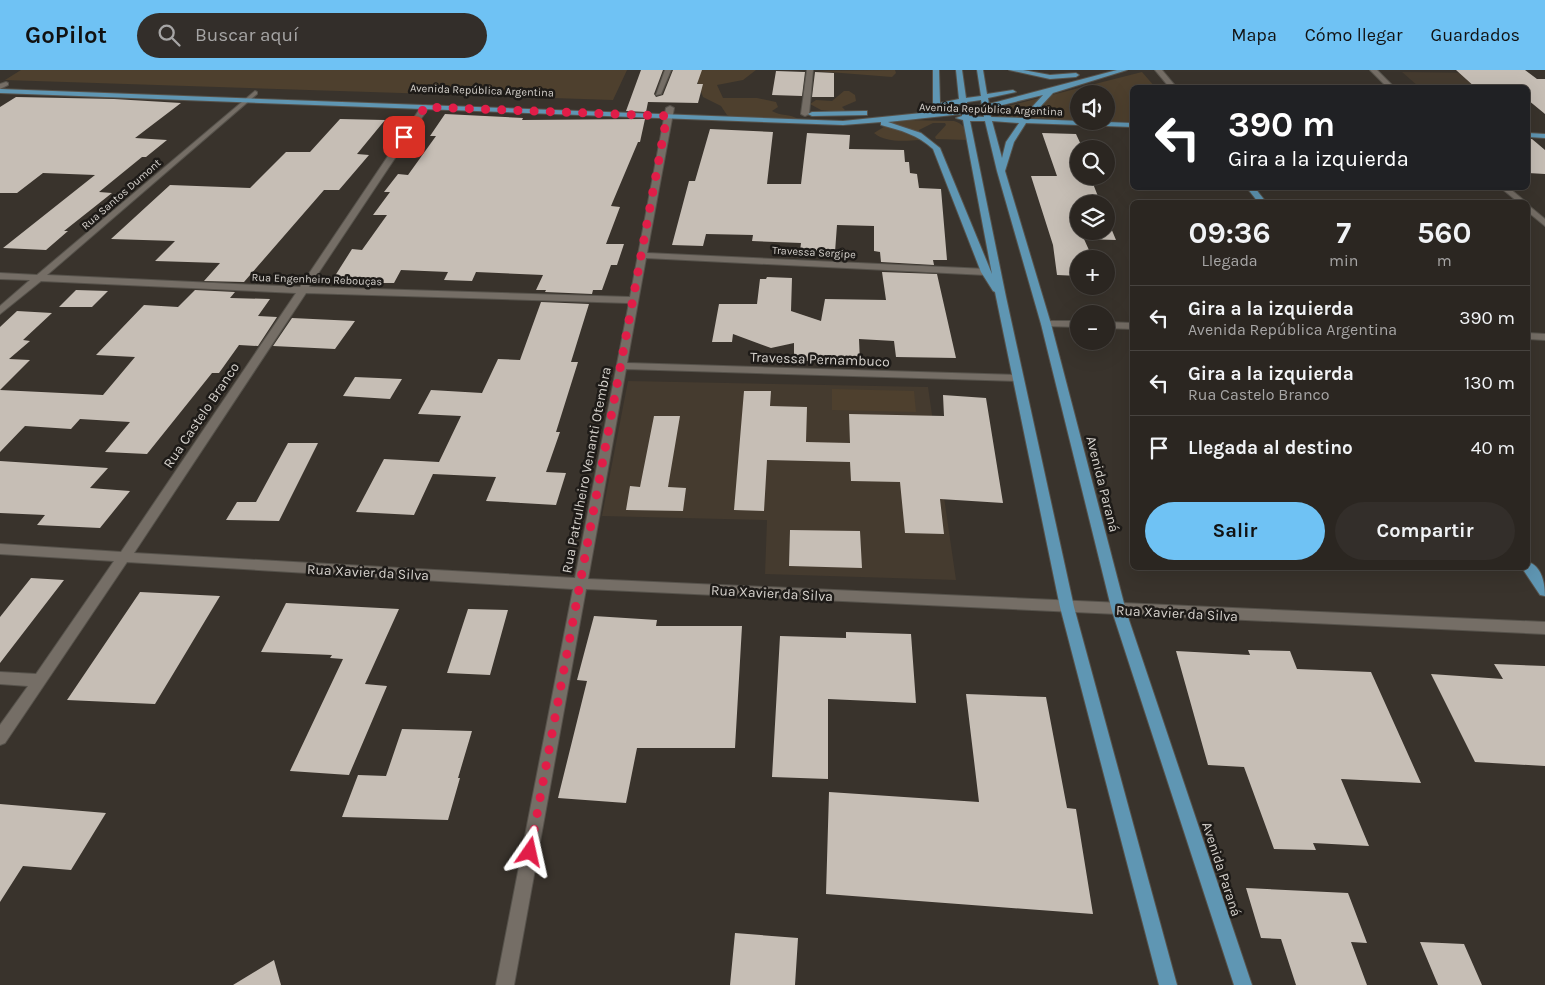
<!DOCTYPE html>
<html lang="es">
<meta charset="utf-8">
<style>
:root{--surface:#2b2621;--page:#332e2a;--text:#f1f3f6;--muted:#a6a5a5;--line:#47433f;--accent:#6fc2f4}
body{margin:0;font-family:Karla,sans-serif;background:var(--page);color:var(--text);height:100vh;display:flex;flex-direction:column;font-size:19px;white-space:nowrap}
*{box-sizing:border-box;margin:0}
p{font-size:16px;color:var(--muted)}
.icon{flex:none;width:28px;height:28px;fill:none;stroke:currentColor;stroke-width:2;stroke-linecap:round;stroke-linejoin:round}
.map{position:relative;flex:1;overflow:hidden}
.details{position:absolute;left:1130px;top:130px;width:400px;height:370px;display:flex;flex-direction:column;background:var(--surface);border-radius:8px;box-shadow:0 5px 20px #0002,0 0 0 1px var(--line)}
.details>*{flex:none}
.banner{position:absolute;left:1130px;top:15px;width:400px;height:105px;border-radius:8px;box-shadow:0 5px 20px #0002,0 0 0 1px var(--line);background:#202124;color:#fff;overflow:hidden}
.fabs{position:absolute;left:1070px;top:15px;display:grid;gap:10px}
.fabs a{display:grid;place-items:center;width:45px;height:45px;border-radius:50%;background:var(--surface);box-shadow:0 5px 20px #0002,0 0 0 1px var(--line);font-size:25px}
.pin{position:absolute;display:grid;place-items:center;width:42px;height:42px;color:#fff;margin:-21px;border-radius:10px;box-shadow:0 2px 8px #0006}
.me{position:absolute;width:55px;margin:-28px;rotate:11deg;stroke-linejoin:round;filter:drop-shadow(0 0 4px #0008)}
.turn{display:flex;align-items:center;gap:18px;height:105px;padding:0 15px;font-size:22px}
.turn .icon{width:65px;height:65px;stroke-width:2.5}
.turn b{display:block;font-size:35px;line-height:42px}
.eta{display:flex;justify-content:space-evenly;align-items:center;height:85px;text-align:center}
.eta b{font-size:30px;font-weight:700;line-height:35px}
.cta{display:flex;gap:10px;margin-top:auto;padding:10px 15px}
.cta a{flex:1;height:58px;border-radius:30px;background:var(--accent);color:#111;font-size:20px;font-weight:700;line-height:58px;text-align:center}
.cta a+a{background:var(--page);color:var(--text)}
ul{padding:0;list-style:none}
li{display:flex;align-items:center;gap:15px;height:65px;padding:0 15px;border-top:1px solid var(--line)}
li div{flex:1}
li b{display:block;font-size:19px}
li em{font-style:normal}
header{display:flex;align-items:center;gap:30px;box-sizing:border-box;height:70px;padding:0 25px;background:var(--accent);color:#111}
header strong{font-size:24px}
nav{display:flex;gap:28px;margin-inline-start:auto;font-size:18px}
.search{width:350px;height:45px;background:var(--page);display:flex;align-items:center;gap:12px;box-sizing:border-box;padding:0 18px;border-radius:28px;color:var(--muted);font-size:19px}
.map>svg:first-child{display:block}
.built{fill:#453b2f}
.green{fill:#4e402e}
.building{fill:#c6beb5}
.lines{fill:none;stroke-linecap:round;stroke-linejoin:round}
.minor-casing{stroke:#56524b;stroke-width:2}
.major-casing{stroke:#56524b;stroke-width:2}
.minor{fill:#756e66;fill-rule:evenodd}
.major{fill:#5f96b3;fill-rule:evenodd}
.route{stroke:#e11d48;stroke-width:9;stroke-dasharray:0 16.2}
.labels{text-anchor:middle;stroke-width:5;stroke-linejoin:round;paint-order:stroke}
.far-street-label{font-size:11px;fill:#d5d1cc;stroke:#1e1b18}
.street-label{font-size:14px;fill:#d5d1cc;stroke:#1e1b18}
</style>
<header>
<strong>GoPilot</strong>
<div class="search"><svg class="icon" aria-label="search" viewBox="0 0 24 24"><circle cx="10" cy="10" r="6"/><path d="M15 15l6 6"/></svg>Buscar aquí</div>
<nav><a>Mapa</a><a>Cómo llegar</a><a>Guardados</a></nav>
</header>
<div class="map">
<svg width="1545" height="915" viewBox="0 0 1545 915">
<rect width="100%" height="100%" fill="#39332c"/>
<!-- built -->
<path class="built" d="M1402 2 1488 3 1506 17H1419Z
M628 311 928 317 956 510 765 504 767 450 602 446Z"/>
<!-- green -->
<path class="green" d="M21 0H627L613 30 5 10Z
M699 0H756L743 10 717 15 723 28H757L776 32 778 37 772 41C780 46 791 44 798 49L734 48 727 45 721 36 703 27 697 10Z
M895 0 896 3 892 7 816 1Z
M1142 2 1155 17 1132 18V52L1104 51H1106V24H1079V50L998 47 996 39Z
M844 21H849L855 25 856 31 842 37 845 40 842 42 821 40 810 34 816 30 832 31Z
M902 50 954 51C964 54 967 60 969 70L936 69 935 67 946 55 945 53H933L919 60V70C905 71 886 73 874 63L892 52Z
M832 319 914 321 916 342 832 340Z"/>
<!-- building -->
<path class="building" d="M641 0H663L654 24 656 27 663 25 673 0H702L697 14H703L698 33 648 32 646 42 626 41Z
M1456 0H1525L1537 9H1545V44L1528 30V18H1476Z
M776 1 805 2 802 26 772 25Z
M815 2 834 3V27H812Z
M16 27 114 29 181 33 135 68 167 70 146 87H142L99 122 112 123 64 161H68L46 180 3 178 95 105 43 103 17 123H0V37Z
M445 44 523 48 522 50 645 49 640 72H638L611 136 620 137 606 174H624L617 195H611L602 220H593L592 224 545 222 546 220H536L543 205 476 202 472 211 444 210 448 202 401 200 394 213H363L364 209H333L352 179 362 180 387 145H373L390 122H384L398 104 408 105 436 66H430Z
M340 49 385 50 357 84 369 85 339 120H324L244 212 204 211 220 193 155 191 175 171 111 169 170 115 250 118 286 82H310Z
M710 59 773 62 767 114H801L807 63 850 65 849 79 904 80 905 92H909L910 103 917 104 919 118 941 119 947 190H933L934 195 881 192 880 182 874 181V156L837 155 835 182 800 181 801 173 752 171 753 165 706 164 703 176 672 175 689 111H695Z
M1042 63 1076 64 1083 79H1079V106H1090L1101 134H1079V161H1106V146L1116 170 1084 169 1093 189H1079V206L1057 205 1053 175 1031 106H1057Z
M1528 69H1532L1545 80V104L1528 103Z
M882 202 937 204 956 288 896 287 894 271 859 269 860 293 806 291V289L794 288V273L771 278 733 264 732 272H712L719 234H757L760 209H766L767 207 792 208 791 241 821 251 825 229 886 230Z
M76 220 108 221 92 237H59Z
M195 220 235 222 230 228 270 229 258 246 277 247 258 276 239 275 219 303H212L147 384 105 382 130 352 80 349 71 359 25 356 0 382V320L103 325 135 287 96 285 144 235 178 237Z
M541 232 589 234 571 292H578L556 362H560L546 402 566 403 556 435 486 431 496 407 433 404 414 445 356 442 384 389 439 392 461 346 418 344 431 320 482 323 498 289 520 290Z
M17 241 52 243 23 270 30 271 9 289 30 290 0 320V257Z
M292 248 355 251 335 279 273 276Z
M355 307 402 309 390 329 343 326Z
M744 321H771L770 336 807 337 806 372 850 373 849 344 944 346 943 325 986 328 1003 433 940 429 944 464 905 463 900 412 851 411 850 392 767 390 764 441 734 440Z
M654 346H680L668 417 686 418 683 441 626 440 630 416 640 417Z
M288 373H318L279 451 226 450 237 432H256Z
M0 391 108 398 90 418 130 421 100 458 37 455 45 445 0 443Z
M790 460 860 461 862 498 789 496Z
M31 508 64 510 0 593V547Z
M140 522 220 526 155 634 67 630Z
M286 533 399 539 365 614 387 616 349 705 290 701 343 589 330 588 332 585 261 582Z
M468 539 508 540 490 605 447 603Z
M594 546 657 550 656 556H742L735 678H637L626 733 558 728 587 611 577 610Z
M846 562 911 564 916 633 828 629V709L772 707 780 566 846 568Z
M1248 580 1290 581 1297 599 1371 602 1421 713 1341 709 1369 776 1313 773 1316 780 1274 779 1244 697 1208 695 1176 581 1250 585Z
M1494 594 1545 596V696L1475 692 1431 604 1503 609Z
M966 624 1046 627 1067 738 1076 739 1093 844 826 824 829 722 979 732Z
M402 659 472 661 458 708H460L448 750 342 747 358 705 386 706Z
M0 734 106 743 71 800 23 796 0 832Z
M1246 818 1348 823 1367 873 1351 872 1367 915H1296L1281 869 1261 868Z
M735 863 798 868 795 915H730Z
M1420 872 1464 874 1482 915H1438Z
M274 890 281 915H233Z"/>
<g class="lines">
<!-- minor casing -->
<g class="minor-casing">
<path id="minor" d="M665 0H671L661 24 656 25Z
M807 0H813L809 44 805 46 801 44Z
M1155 0H1162L1177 18H1170Z
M1370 0H1377L1395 18H1388Z
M6 12 8 13V15L0 19V14Z
M255 21 257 22V24L47 205 300 217 421 37 425 35 429 37 309 217 630 227 666 38 670 36 674 38 647 183 986 199 991 202 986 205 646 188 627 293 1018 305 1023 308 1018 311 626 299 588 509 1545 552V564L586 519 514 915H496L573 519 127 492 5 673 0 675V655L28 616 0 614V602L36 604 114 491 0 484V474L121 482 296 223 41 211 0 244V236L30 210 0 209V203L37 205ZM306 223 629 233 575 508 134 483Z
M1501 118H1509L1526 132H1518Z
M1528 135 1545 149V156L1528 142Z
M1046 251H1079V257L1043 256 1041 254Z
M1106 252 1132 253V259L1106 258Z
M1528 263 1545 264V270L1528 269Z"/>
</g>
<!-- major casing -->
<g class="major-casing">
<path id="major" d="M933 0H939L940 33 959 29 956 0H962L966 28 981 26 977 0H983L987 24 1013 20 1016 22 988 28 989 34 1117 0H1127L1053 23 1029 49 1132 53V57L1026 53 1014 72 1005 101 1051 254 1126 541 1252 915H1234L1112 541 1041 254 997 101 985 51H970L1006 227 1074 537 1177 915H1159L1060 537 995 222 993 221 981 202 933 79C918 65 900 60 881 55V52L843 55 0 23V19L843 51 961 39 960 34 931 38 930 36 933 34ZM1043 25 1022 48 991 47 990 38ZM981 30 982 36 968 38 967 32ZM983 40 984 47 969 46V42ZM962 44V46L956 48 963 50 992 204 940 78 921 63 888 52ZM992 51 1019 53 1006 72 1002 88Z
M1009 0H1023L1050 5 1076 3 1079 5 1076 7 1050 9Z
M864 41H867V45L812 46 808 44 812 42Z
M1528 63 1545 64V68L1528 67Z
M1247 118H1255L1266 132H1258Z
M1528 492C1542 496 1545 514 1545 526L1540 525 1522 498H1528Z"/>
</g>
<!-- minor -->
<use href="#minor" class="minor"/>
<!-- major -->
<use href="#major" class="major"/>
</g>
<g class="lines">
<!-- route -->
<path class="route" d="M404 67 425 37 667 46 530 782"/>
</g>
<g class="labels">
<!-- far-street labels -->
<g class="far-street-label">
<text transform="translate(482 20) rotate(2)" y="4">Avenida República Argentina</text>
<text transform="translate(991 39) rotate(2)" y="4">Avenida República Argentina</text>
<text transform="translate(121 124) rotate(-41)" y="4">Rua Santos Dumont</text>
<text transform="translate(814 182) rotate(3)" y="4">Travessa Sergipe</text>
<text transform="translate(317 209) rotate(2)" y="4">Rua Engenheiro Rebouças</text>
</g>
<!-- street labels -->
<g class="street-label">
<text transform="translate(820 289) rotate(2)" y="5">Travessa Pernambuco</text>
<text transform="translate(201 345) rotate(-56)" y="5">Rua Castelo Branco</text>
<text transform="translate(586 400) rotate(-79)" y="5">Rua Patrulheiro Venanti Otembra</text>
<text transform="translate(1103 414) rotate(76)" y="5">Avenida Paraná</text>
<text transform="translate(368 502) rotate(3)" y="5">Rua Xavier da Silva</text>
<text transform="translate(772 523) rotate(3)" y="5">Rua Xavier da Silva</text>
<text transform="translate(1177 543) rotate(3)" y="5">Rua Xavier da Silva</text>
<text transform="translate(1222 799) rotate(72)" y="5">Avenida Paraná</text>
</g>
</g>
</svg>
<div class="fabs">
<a><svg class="icon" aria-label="sound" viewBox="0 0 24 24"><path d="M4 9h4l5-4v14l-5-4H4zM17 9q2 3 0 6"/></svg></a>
<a><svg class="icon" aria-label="search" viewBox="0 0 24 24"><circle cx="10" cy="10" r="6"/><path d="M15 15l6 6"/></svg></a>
<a><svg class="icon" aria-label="layers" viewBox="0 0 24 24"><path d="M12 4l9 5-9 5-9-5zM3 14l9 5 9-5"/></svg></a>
<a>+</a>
<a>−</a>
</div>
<div class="pin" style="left:404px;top:67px;background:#d93025"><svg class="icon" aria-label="arrive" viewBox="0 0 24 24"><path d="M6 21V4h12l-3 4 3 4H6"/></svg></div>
<svg class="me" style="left:530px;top:782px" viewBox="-20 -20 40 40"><path d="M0-17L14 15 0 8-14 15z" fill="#e11d48" stroke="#fff" stroke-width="4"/></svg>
<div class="banner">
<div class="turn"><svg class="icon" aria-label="left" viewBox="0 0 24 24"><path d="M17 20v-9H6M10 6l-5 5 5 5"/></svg><div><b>390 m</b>Gira a la izquierda</div></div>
</div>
<section class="details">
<div class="eta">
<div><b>09:36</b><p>Llegada</p></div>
<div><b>7</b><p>min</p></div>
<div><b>560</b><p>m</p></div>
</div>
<ul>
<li><svg class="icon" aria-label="left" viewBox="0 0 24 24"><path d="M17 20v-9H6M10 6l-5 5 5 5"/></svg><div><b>Gira a la izquierda</b><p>Avenida República Argentina</p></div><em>390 m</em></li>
<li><svg class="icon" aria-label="left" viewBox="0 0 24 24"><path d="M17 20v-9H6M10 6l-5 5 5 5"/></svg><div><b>Gira a la izquierda</b><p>Rua Castelo Branco</p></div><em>130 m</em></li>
<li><svg class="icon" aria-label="arrive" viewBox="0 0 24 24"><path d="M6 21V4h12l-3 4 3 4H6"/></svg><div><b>Llegada al destino</b></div><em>40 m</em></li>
</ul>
<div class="cta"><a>Salir</a><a>Compartir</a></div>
</section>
</div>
